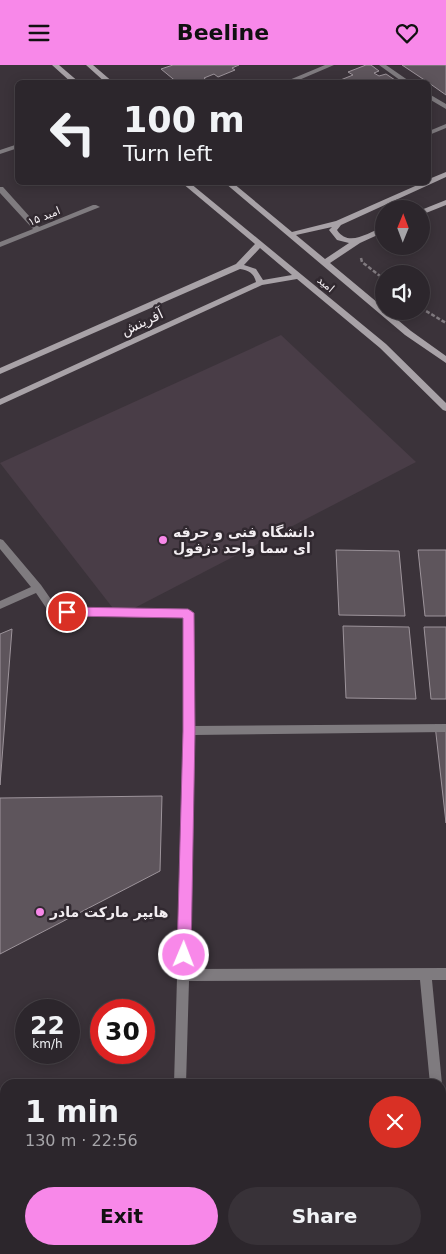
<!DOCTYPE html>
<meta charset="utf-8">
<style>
:root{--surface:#2c262c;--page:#383238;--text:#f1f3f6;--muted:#a6a5a9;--line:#484348;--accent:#f888e9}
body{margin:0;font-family:"DejaVu Sans",Cairo,sans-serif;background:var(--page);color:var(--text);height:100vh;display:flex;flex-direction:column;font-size:19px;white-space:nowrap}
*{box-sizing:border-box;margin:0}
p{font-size:16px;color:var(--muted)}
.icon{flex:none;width:28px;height:28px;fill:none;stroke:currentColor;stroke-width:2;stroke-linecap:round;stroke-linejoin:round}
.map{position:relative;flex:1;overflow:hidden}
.panel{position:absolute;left:0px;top:1014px;width:446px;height:176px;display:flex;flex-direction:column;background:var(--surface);border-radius:15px 15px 0 0;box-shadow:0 2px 12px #0003,0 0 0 1px var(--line)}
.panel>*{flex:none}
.hud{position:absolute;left:15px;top:15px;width:416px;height:105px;border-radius:8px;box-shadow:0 2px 12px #0003,0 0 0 1px var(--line);background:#2c262c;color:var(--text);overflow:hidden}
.needle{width:32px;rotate:1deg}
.fabs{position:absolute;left:375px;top:135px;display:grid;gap:10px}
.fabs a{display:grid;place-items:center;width:55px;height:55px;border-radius:50%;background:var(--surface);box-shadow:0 2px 12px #0003,0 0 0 1px var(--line);font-size:25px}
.speed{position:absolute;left:15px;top:934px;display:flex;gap:10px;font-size:25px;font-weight:700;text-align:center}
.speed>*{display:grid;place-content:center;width:65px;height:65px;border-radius:50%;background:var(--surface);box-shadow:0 2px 12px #0003,0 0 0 1px var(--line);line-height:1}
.speed small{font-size:12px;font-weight:400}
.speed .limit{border:8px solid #d22;background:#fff;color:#111}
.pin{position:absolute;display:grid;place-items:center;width:42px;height:42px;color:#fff;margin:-21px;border:2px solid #fff;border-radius:50%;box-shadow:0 1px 5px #0007}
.me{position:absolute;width:55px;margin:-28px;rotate:1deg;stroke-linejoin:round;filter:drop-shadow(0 0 4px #0008)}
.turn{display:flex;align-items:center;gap:18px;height:105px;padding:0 25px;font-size:22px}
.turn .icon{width:65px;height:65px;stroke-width:2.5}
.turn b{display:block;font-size:35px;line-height:42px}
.round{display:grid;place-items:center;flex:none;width:52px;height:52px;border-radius:26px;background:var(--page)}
.overview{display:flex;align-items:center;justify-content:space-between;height:85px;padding:0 25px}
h1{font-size:30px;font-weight:800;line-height:38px}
.cta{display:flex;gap:10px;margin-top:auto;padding:10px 25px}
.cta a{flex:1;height:58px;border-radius:30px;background:var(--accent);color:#111;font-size:20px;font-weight:800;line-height:58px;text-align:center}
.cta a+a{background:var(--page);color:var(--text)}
header{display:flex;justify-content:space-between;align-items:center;height:65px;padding:0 25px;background:var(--accent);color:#111;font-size:22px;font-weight:800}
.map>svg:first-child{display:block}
.built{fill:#493d47}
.building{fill:#5e555c;stroke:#9d949b}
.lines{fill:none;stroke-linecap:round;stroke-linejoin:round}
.path{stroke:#807a7f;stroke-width:2.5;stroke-dasharray:4 2;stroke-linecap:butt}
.minor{fill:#7f7b7f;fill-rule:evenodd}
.secondary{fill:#a8a2a7;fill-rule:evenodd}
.route{fill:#f888e9;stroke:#a15897}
.poi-dot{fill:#f888e9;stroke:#312930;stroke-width:2}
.labels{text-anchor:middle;stroke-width:5;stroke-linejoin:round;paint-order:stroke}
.far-street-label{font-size:11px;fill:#f3eef2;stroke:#312930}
.street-label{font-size:14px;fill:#f3eef2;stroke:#312930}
.poi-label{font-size:14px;font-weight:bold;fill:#f3eef2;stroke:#312930;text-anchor:start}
</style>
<header><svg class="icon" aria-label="menu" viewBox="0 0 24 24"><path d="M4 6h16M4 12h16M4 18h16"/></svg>Beeline<svg class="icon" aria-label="heart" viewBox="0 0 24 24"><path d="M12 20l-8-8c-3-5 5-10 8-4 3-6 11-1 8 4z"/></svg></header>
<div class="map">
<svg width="446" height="1189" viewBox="0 0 446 1189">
<rect width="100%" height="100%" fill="#3b333a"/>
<!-- built -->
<path class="built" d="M281 270 416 397 119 551 0 398Z"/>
<!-- building -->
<path class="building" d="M173 0H239L232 3 235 5 218 12 214 9 204 13 210 18H178L161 4Z
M366 0H371L379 6 374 8 379 11 386 9 398 17 333 18 353 10 348 7Z
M402 0H446V30L429 18Z
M336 485 399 486 405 551 339 550Z
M418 485H446V551H425Z
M343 561 409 562 416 634 346 633Z
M424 562H446V634H431Z
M12 564 0 720V569Z
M435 660 446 661V758Z
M162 731 160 806 0 889V733Z"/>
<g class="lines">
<!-- path -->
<path class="path" d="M361 193 362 197 384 214
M421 243 446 258"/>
<!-- minor -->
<path class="minor" d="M325 0H334L292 18H282Z
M379 0H386L412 18H404Z
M429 29 446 39V44L429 34Z
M446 59V63L429 70V66Z
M18 79V83L0 89V85Z
M293 118H307L299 121Z
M0 122H3L39 162 93 140H96L100 142 0 182V177L33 164 0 128Z
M0 474 3 475 41 520 57 543 191 545 193 548 194 661 446 659V667L194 670 189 904 446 903V915H432L442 1019 441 1021V1019H430L420 915 189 916 186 1019H174L184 666 183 552 54 551 51 550 36 528 0 544V536L31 522 0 484Z
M441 1061 446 1064V1120L441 1117Z
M168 1185H182V1189H168Z"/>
<!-- secondary -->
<path class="secondary" d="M52 0H59L80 18H72Z
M86 0H93L114 18H106Z
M446 107V112L341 160 337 165C349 183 368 167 384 162V167L360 178 330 198 384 243V246H387L411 266 446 291V298L405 270 225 118H233L292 167 336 156 422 118H429V114ZM332 162 329 165 337 175 349 178 325 194 296 170Z
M182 118H190L386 279 446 338V346L443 345 380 283 297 214 262 220 0 340V334L256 217C254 208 248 205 240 204L0 309V303L236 199 255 179ZM260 183 292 210 263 215 256 204 244 200Z
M446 135V140L421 150V145Z"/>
</g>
<!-- route -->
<path class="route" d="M67 542 188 544 194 548 195 666 191 890 189 894 184 896 179 894 177 890 183 666V553L67 551 62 547Z"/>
<!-- markers -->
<g class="poi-dot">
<circle cx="163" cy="475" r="5"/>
<circle cx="40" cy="847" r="5"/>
</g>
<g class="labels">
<!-- far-street labels -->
<g class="far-street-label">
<text transform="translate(44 151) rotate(-22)" y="4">امید ۱۵</text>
<text transform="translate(326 219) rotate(40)" y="4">امید</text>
</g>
<!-- street labels -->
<g class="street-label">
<text transform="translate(142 257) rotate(-25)" y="5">آفرینش</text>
</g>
<!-- poi labels -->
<g class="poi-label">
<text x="173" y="472">دانشگاه فنی و حرفه<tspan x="173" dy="16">ای سما واحد دزفول</tspan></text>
<text x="50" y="852">هایپر مارکت مادر</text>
</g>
</g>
</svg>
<div class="fabs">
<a><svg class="needle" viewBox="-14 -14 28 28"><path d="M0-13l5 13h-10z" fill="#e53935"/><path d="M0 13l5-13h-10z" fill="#a6a5a9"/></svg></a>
<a><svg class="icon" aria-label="sound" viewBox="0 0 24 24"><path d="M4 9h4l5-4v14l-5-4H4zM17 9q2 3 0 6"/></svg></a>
</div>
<div class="speed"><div>22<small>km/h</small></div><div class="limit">30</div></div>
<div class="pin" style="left:67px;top:547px;background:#d93025"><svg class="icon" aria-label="arrive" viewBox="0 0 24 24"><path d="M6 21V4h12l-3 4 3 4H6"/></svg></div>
<svg class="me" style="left:184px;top:890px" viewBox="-20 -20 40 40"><circle r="17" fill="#f888e9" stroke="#fff" stroke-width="3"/><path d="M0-11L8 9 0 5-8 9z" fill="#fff"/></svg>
<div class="hud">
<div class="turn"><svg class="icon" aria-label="left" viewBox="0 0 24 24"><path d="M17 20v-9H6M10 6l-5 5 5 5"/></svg><div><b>100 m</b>Turn left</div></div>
</div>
<section class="panel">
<div class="overview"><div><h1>1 min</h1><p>130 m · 22:56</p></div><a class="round" style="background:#d93025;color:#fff"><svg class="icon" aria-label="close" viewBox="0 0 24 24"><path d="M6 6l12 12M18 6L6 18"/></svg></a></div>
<div class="cta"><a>Exit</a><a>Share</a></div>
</section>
</div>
